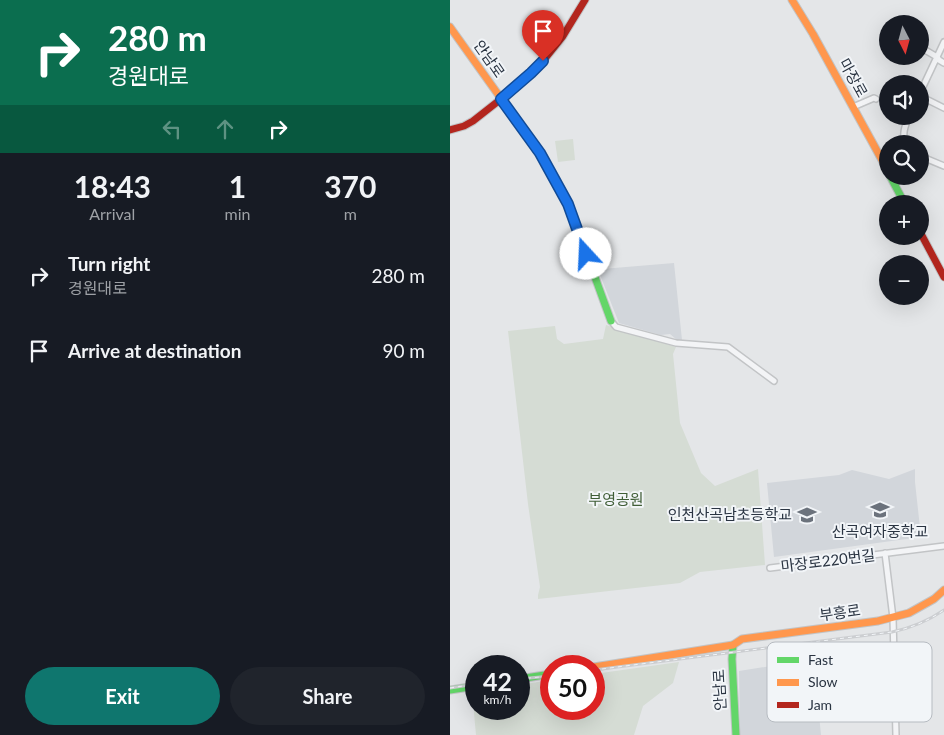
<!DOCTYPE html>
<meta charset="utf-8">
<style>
:root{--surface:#171b24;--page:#20242c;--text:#f1f3f6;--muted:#9ea1a6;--accent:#0f766e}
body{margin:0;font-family:Lato,"Noto Sans KR",sans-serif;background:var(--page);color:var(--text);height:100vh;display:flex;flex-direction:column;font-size:19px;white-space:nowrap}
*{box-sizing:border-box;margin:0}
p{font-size:16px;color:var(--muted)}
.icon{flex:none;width:28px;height:28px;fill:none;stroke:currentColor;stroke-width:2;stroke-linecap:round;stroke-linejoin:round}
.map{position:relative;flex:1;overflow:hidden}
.panel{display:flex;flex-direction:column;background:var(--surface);width:450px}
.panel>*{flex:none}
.hud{background:#0b6e4f;color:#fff;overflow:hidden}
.needle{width:32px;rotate:174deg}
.fabs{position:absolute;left:429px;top:15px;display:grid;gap:10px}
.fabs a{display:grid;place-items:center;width:50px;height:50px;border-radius:50%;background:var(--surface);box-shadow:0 5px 20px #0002;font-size:25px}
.speed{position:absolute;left:15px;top:655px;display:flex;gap:10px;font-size:25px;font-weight:700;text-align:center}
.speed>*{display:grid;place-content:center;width:65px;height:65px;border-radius:50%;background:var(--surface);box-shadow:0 5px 20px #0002;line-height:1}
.speed small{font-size:12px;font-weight:400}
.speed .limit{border:8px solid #d22;background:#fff;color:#111}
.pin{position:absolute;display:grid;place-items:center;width:42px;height:42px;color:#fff;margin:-51px -21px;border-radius:50% 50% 50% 0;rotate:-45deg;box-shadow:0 0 5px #0007}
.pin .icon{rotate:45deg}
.me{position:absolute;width:55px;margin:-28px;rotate:340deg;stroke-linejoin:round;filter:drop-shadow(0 0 4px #0008)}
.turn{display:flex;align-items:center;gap:18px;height:105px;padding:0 25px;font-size:22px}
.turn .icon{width:65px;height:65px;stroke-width:2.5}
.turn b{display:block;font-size:35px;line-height:42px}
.lanes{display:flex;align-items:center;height:48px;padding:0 25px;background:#0003;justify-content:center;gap:25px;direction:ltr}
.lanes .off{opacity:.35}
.eta{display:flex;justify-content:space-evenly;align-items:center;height:85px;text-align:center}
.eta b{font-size:30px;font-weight:700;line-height:35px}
.primary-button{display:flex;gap:10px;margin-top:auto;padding:10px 25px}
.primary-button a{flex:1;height:58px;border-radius:30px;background:var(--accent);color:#fff;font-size:20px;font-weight:700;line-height:58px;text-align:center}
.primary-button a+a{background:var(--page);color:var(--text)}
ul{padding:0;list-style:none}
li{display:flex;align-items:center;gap:15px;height:75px;padding:0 25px}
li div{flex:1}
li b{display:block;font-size:19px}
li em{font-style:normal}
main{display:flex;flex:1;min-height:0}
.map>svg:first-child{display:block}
.built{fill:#d2d6db}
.green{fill:#d5dcd4}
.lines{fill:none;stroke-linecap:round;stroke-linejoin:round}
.street-casing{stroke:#c2c4c6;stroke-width:8}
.fast-casing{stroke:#c2c4c6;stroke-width:9}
.slow-casing{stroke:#c2c4c6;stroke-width:9}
.jam-casing{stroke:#c2c4c6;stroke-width:9}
.street{stroke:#f3f4f6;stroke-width:5}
.fast{stroke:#63d668;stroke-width:7}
.slow{stroke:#ff974d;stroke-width:7}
.jam{stroke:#b3261e;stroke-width:7}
.rail-casing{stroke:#ccced1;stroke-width:3}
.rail{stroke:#f2f5f8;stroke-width:1;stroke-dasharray:4;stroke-linecap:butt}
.route-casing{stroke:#114b97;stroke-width:12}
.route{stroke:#1a73e8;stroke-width:9}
.labels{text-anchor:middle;stroke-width:4;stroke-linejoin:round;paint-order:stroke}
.street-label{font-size:15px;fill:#2a3442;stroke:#f2f5f8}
.park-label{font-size:15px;fill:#405e37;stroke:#f2f5f8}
.poi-label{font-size:15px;fill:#2a3442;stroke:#f2f5f8;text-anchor:end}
.key{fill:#f2f5f8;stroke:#b6bbc1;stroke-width:1}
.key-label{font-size:14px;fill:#2a3442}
</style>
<main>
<section class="panel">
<div class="hud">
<div class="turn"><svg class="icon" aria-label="right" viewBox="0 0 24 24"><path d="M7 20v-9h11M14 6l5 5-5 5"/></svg><div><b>280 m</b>경원대로</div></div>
<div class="lanes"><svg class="icon off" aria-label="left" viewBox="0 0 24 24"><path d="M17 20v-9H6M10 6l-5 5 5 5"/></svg><svg class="icon off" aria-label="ahead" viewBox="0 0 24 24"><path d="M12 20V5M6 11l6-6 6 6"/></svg><svg class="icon" aria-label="right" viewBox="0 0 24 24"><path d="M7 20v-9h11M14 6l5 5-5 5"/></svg></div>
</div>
<div class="eta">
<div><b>18:43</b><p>Arrival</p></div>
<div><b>1</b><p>min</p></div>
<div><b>370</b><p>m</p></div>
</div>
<ul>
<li><svg class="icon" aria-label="right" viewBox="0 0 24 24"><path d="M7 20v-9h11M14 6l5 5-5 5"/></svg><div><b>Turn right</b><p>경원대로</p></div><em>280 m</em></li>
<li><svg class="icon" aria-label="arrive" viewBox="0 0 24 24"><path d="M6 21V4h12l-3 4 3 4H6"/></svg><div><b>Arrive at destination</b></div><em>90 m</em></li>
</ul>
<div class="primary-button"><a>Exit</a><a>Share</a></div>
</section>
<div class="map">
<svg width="494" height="735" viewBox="0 0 494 735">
<rect width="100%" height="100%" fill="#e4e6e8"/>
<!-- built -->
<path class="built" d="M224 263 232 340H227L220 334 211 335 169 323 150 275 152 269Z
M465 469V482L471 537 324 557 317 483 389 475 402 470 439 479Z
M364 662 371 735H290L289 671 321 666Z"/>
<!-- green -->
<path class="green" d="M123 139 125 160 108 162 105 141Z
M156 325 226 347 223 354 230 423 251 473 265 486 308 469 315 565 250 572 230 583 88 599V595L90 587 78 504 58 331 105 326 107 339 114 344 153 339Z
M229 662 223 683 193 706 184 735H26L22 691H26V709H69V685L101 680V709H144V674Z"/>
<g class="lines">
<!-- street casing -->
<g class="street-casing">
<path id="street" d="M470 47 487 57 489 60 494 63
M470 93 494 42
M470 96 494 108
M403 107 424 98 426 99
M455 144C452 133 455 126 459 116
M470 156 494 166
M161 321 166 327 226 343 278 347 324 381
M435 553 443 618 446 735
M320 568 494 546"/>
</g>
<!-- fast casing -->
<g class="fast-casing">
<path id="fast" d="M440 176 455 204
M138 258 161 321
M283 645 282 659 286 735
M69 679 101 674
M0 690 26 686"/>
</g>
<!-- slow casing -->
<g class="slow-casing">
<path id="slow" d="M342 0 363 34 438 171
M0 27 90 153 118 204 138 258
M144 667 283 645 292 639 428 621 459 613 484 599 494 590"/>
</g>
<!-- jam casing -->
<g class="jam-casing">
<path id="jam" d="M0 130 14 126 23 121 51 99 81 73 93 61 113 36 135 0
M470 232 494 277"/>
</g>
<!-- street -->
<use href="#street" class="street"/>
<!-- fast -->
<use href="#fast" class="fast"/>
<!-- slow -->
<use href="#slow" class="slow"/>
<!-- jam -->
<use href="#jam" class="jam"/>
<!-- rail casing -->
<g class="rail-casing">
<path id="rail" d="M144 670 442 632C461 628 478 621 494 610
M69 679 101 676
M0 688 26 684"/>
</g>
<!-- rail -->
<use href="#rail" class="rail"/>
</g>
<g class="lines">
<!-- route casing -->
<g class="route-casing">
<path id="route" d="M93 61 81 73 51 99 90 153 118 204 136 254"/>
</g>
<!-- route -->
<use href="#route" class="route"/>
</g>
<!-- icons -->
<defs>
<g id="school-bare" transform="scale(1.5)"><path d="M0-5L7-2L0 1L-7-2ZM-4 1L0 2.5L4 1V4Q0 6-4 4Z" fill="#6b727c" stroke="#f2f5f8" stroke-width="2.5" paint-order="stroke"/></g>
</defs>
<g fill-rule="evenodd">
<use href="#school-bare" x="430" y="510"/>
<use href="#school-bare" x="357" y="515"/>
</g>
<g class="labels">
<!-- street labels -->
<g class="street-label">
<text transform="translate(39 59) rotate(55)" y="5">안남로</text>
<text transform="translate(403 78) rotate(61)" y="5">마장로</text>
<text transform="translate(378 561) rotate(-7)" y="5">마장로220번길</text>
<text transform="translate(390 613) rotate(-8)" y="5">부흥로</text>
<text transform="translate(270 690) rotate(-93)" y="5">안남로</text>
</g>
<!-- park labels -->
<g class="park-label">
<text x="166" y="505">부영공원</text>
</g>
<!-- poi labels -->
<g class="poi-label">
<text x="342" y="520">인천산곡남초등학교</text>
<text x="430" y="537" text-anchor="middle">산곡여자중학교</text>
</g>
</g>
<!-- legend -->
<rect x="317" y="642" width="165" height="80" rx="8" class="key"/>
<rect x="327" y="657" width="22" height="6" fill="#63d668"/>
<rect x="327" y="679" width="22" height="7" fill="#ff974d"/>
<rect x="327" y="702" width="22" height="6" fill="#b3261e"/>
<g class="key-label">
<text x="358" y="665">Fast</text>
<text x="358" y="687">Slow</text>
<text x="358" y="710">Jam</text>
</g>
</svg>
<div class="fabs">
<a><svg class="needle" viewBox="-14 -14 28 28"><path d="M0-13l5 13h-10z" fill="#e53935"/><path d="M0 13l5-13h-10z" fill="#9ea1a6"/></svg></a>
<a><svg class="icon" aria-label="sound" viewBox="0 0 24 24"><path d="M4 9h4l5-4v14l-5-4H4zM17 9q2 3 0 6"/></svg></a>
<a><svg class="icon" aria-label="search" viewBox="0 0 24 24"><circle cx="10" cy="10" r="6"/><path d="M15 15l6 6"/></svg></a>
<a>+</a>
<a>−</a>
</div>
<div class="speed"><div>42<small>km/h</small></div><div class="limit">50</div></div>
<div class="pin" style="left:93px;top:61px;background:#d93025"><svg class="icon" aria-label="arrive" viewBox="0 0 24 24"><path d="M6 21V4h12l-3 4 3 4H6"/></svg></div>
<svg class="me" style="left:136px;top:254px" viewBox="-20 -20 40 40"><circle r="19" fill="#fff"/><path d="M0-13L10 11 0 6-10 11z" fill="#1a73e8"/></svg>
</div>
</main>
